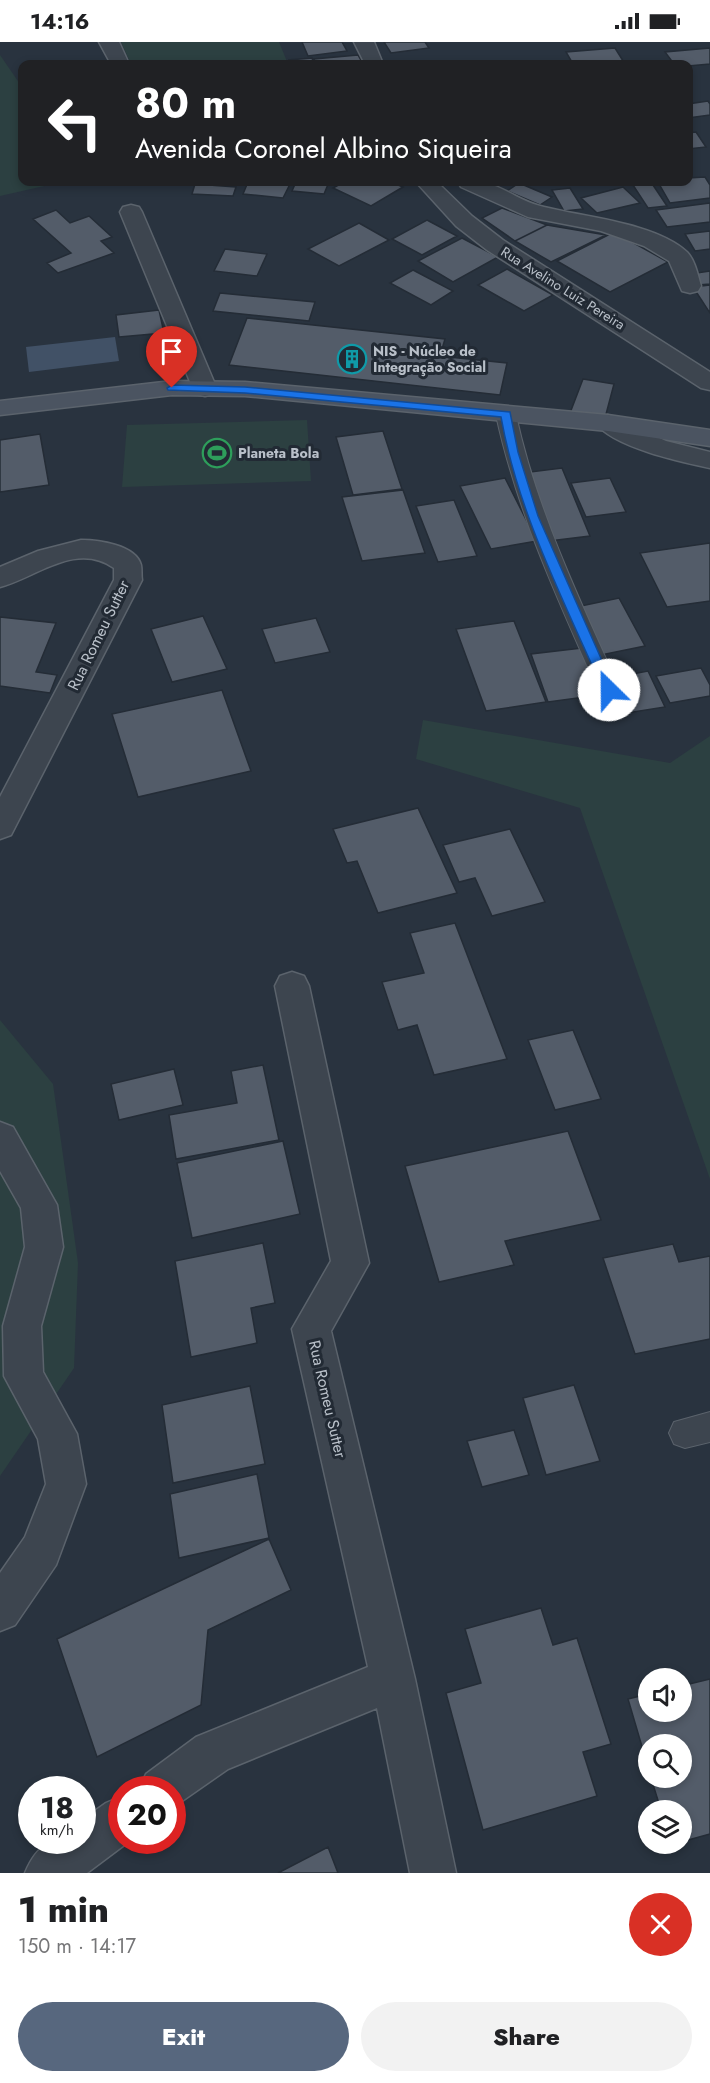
<!DOCTYPE html>
<meta charset="utf-8">
<style>
:root{--surface:#fff;--page:#f2f2f2;--text:#202124;--muted:#757577;--accent:#57677e}
body{margin:0;font-family:Jost,sans-serif;background:var(--page);color:var(--text);height:100vh;display:flex;flex-direction:column;font-size:22px;white-space:nowrap}
*{box-sizing:border-box;margin:0}
p{font-size:20px;color:var(--muted)}
.icon{flex:none;width:33px;height:33px;fill:none;stroke:currentColor;stroke-width:2;stroke-linecap:round;stroke-linejoin:round}
.map{position:relative;height:1831px;overflow:hidden}
.details{display:flex;flex-direction:column;background:var(--surface);flex:1}
.details>*{flex:none}
.guide{position:absolute;left:18px;top:18px;width:675px;height:126px;border-radius:12px;box-shadow:0 3px 9px #0003;background:#202124;color:#fff;overflow:hidden}
.fabs{position:absolute;left:638px;top:1626px;display:grid;gap:12px}
.fabs a{display:grid;place-items:center;width:54px;height:54px;border-radius:50%;background:var(--surface);box-shadow:0 3px 9px #0003;font-size:30px}
.speed{position:absolute;left:18px;top:1734px;display:flex;gap:12px;font-size:30px;font-weight:700;text-align:center}
.speed>*{display:grid;place-content:center;width:78px;height:78px;border-radius:50%;background:var(--surface);box-shadow:0 3px 9px #0003;line-height:1}
.speed small{font-size:15px;font-weight:400}
.speed .limit{border:9px solid #d22;background:#fff;color:#111}
.pin{position:absolute;display:grid;place-items:center;width:51px;height:51px;color:#fff;margin:-62px -26px;border-radius:50% 50% 50% 0;rotate:-45deg;box-shadow:0 0 6px #0007}
.pin .icon{rotate:45deg}
.me{position:absolute;width:66px;margin:-33px;rotate:337deg;stroke-linejoin:round;filter:drop-shadow(0 0 4px #0008)}
.turn{display:flex;align-items:center;gap:21px;height:126px;padding:0 18px;font-size:27px}
.turn .icon{width:78px;height:78px;stroke-width:2.5}
.turn b{display:block;font-size:42px;line-height:51px}
.round{display:grid;place-items:center;flex:none;width:63px;height:63px;border-radius:32px;background:var(--page)}
.overview{display:flex;align-items:center;justify-content:space-between;height:102px;padding:0 18px}
h1{font-size:36px;font-weight:800;line-height:45px}
.primary-button{display:flex;gap:12px;margin-top:auto;padding:12px 18px}
.primary-button a{flex:1;height:69px;border-radius:36px;background:var(--accent);color:#fff;font-size:24px;font-weight:800;line-height:69px;text-align:center}
.primary-button a+a{background:var(--page);color:var(--text)}
.status{display:flex;justify-content:space-between;align-items:center;height:42px;padding:0 30px;background:var(--surface);direction:ltr}
.status svg{height:16px;fill:currentColor}
.map>svg:first-child{display:block}
.green{fill:#2c4041}
.water{fill:#415166}
.building{fill:#535c69;stroke:#242c36;stroke-width:1.5}
.lines{fill:none;stroke-linecap:round;stroke-linejoin:round}
.lane-casing{stroke:#5b636c;stroke-width:2}
.street-casing{stroke:#5b636c;stroke-width:3}
.secondary-casing{stroke:#5b636c;stroke-width:3}
.lane{fill:#3d454f;fill-rule:evenodd}
.street{fill:#3d454f;fill-rule:evenodd}
.secondary{fill:#4b5461;fill-rule:evenodd}
.route{fill:#1a73e8;stroke:#114b97;stroke-width:1.5}
.labels{text-anchor:middle;stroke-width:6;stroke-linejoin:round;paint-order:stroke}
.far-street-label{font-size:14px;fill:#b9c0c9;stroke:#222a34}
.far-poi-label{font-size:14px;font-weight:bold;fill:#b9c0c9;stroke:#222a34;text-anchor:start}
.street-label{font-size:16px;fill:#b9c0c9;stroke:#222a34}
</style>
<div class="status"><b>14:16</b><svg viewBox="0 0 49 12"><path d="M0 12V9h3v3zM5 12V6h3v6zM10 12V3h3v9zM15 12V0h3v12zM26 1h20v11H26zM47 4h2v5h-2z"/></svg></div>
<div class="map">
<svg width="710" height="1831" viewBox="0 0 710 1831">
<rect width="100%" height="100%" fill="#29333f"/>
<!-- green -->
<path class="green" d="M121 0H279L288 22H131Z
M0 13 22 45V140H62L0 154Z
M307 378 311 439 122 445 127 383Z
M423 678 670 721 710 694V1137L580 766 416 717Z
M0 978 53 1042 78 1221 74 1326 0 1434Z"/>
<!-- water -->
<path class="water" d="M115 295 119 319 29 330 26 305Z"/>
<!-- building -->
<path class="building" d="M302 0H342L347 9 308 14Z
M384 0H425L429 6 391 11Z
M615 6 625 22H573L566 10Z
M710 6V22L688 24V22H674L665 10Z
M358 13 363 22H316L314 17Z
M312 16 314 22H291L289 18Z
M708 59 710 62V73L688 76V62Z
M696 90 706 105 688 107V91Z
M705 135 710 143V156L670 161 658 140H688V136Z
M248 140H291L283 156 243 152Z
M296 140H329L324 152 292 149Z
M344 140H391L403 145 371 164 333 146Z
M631 140H651L667 164 648 166Z
M519 141 552 155 540 163 507 149Z
M195 142 236 145 233 154 192 152Z
M623 145 640 161 597 171 581 156Z
M570 146 583 167 564 169 552 148Z
M710 161V180L667 185 656 168Z
M502 166 547 183 515 199 482 176Z
M56 168 70 181 89 174 112 195 101 199 114 211 58 231 47 221 71 211 33 177Z
M427 178 457 194 422 213 392 197Z
M359 181 389 198 339 224 308 207Z
M547 183 606 193 551 220 515 199Z
M710 189V207L695 209 685 192Z
M614 190 668 220 610 250 557 219Z
M462 196 498 215 453 240 418 219Z
M225 207 267 212 257 234 214 229Z
M507 227 553 253 524 269 478 243Z
M413 228 453 249 431 263 390 241Z
M710 229V242L698 243 690 232Z
M710 243V271L693 245Z
M220 251 315 260 309 279 213 269Z
M159 268 164 291 119 295 116 273Z
M247 276 445 297 440 314 507 321 500 353 229 323Z
M583 337 614 342 605 376 570 371Z
M383 389 402 447 353 453 336 395Z
M40 392 49 443 0 450V398Z
M562 426 590 494 549 499 522 431Z
M505 436 537 499 491 507 460 444Z
M610 436 626 470 586 475 571 441Z
M403 448 425 511 362 519 342 455Z
M454 458 477 514 438 520 416 464Z
M710 501V559L667 565 640 511Z
M619 556 645 604 601 613 576 565Z
M203 574 227 627 172 640 151 587Z
M0 575 56 581 36 630 57 633 50 651 0 644Z
M316 576 330 610 275 621 262 587Z
M514 579 546 660 486 669 456 587Z
M582 606 600 653 548 660 531 612Z
M701 626 710 643V654L670 661 656 634Z
M648 629 665 665 627 671 611 636Z
M222 648 251 729 138 755 112 672Z
M418 766 457 851 378 871 357 819 347 821 333 787Z
M510 787 545 860 492 874 475 836 459 840 443 803Z
M455 881 507 1017 434 1033 417 983 398 988 382 940 424 931 410 891Z
M573 988 601 1057 555 1068 528 998Z
M263 1023 279 1098 176 1117 169 1073 237 1061 231 1029Z
M174 1027 183 1063 119 1078 111 1042Z
M568 1089 601 1178 505 1199 514 1223 439 1240 405 1124Z
M283 1099 300 1172 192 1196 177 1121Z
M263 1201 275 1261 251 1266 257 1301 191 1315 175 1219Z
M673 1202 679 1220 710 1214V1297L635 1312 603 1216Z
M574 1343 600 1419 546 1433 523 1356Z
M250 1344 265 1422 173 1441 162 1363Z
M514 1388 529 1433 482 1445 467 1399Z
M257 1432 269 1496 179 1516 170 1452Z
M269 1497 291 1548 208 1588 201 1663 97 1715 57 1597Z
M541 1566 553 1603 577 1596 611 1702 583 1710 597 1754 483 1788 446 1651 481 1641 465 1587Z
M710 1637V1792L681 1800V1768H661L651 1736H681V1702H648V1725L628 1657 648 1652V1670H681V1644Z
M328 1805 338 1831H278Z"/>
<g class="lines">
<!-- lane casing -->
<g class="lane-casing">
<path id="lane" d="M506 367 513 369 516 373C537 470 580 558 620 648L617 654 609 656 601 654 598 648C558 558 517 470 496 373L499 369Z
M710 1370V1400L685 1406 674 1402 669 1391 674 1380Z"/>
</g>
<!-- street casing -->
<g class="street-casing">
<path id="street" d="M99 0H119L129 22H111Z
M354 0H374L383 22H365Z
M416 140H437L472 174 503 198 710 330V348L701 346 487 208 456 184Z
M458 140C498 135 510 157 544 165 584 175 656 181 687 210 695 218 698 234 701 244L698 249 690 251 682 249 669 219 644 204 601 189 528 175 461 145Z
M131 163 139 165 142 170 217 347 214 352 205 354 196 352 193 347 120 170 123 165Z
M608 373 666 399 710 410V426C682 420 612 405 596 381L599 376Z
M81 498C98 498 136 503 141 523 142 528 141 533 142 538L11 793 0 797V755L114 538V526C76 499 37 535 0 545V525L38 509Z
M292 930 304 934 309 944 369 1221 331 1289 415 1637 456 1831H410L377 1666 228 1727 172 1766V1748H139L146 1732 196 1695 368 1625 292 1287 331 1219 275 944 280 934Z
M0 1080 13 1085 57 1163 63 1205 41 1284 43 1330 77 1392 86 1442 56 1523 15 1583 0 1589V1531L25 1495 46 1442 38 1397 4 1334 3 1284 25 1205 21 1166 0 1129Z
M122 1754V1798H131L87 1831H25C38 1800 51 1798 82 1798V1778L106 1761Z"/>
</g>
<!-- secondary casing -->
<g class="secondary-casing">
<path id="secondary" d="M172 339 245 340 608 373 710 388V404L608 389 245 354 172 353 0 373V359Z"/>
</g>
<!-- lane -->
<use href="#lane" class="lane"/>
<!-- street -->
<use href="#street" class="street"/>
<!-- secondary -->
<use href="#secondary" class="secondary"/>
</g>
<!-- route -->
<path class="route" d="M172 343 245 345 510 370 518 410 538 474 615 648 613 651H604L603 648C564 559 518 471 501 375L245 351 168 348 167 346Z"/>
<!-- icons -->
<defs>
<g id="building-ring" transform="scale(1.5)"><circle r="9.5" fill="#222a34" stroke="#0f9aa8" stroke-width="1.5"/><path d="M-4-6H4V6H1V3H-1V6H-4ZM-2.5-4.3h1.7v1.8h-1.7ZM.8-4.3h1.7v1.8H.8ZM-2.5-1h1.7V.8h-1.7ZM.8-1h1.7V.8H.8Z" fill="#0f9aa8"/></g>
<g id="stadium-ring" transform="scale(1.5)"><circle r="9.5" fill="#222a34" stroke="#2e9e5b" stroke-width="1.5"/><path d="M0-5a6.5 5 0 1 0 0 10a6.5 5 0 1 0 0-10ZM-3.5-1.8h7v3.6h-7Z" fill="#2e9e5b"/></g>
</defs>
<g fill-rule="evenodd">
<use href="#building-ring" x="352" y="317"/>
<use href="#stadium-ring" x="217" y="411"/>
</g>
<g class="labels">
<!-- far-street labels -->
<g class="far-street-label">
<text transform="translate(563 246) rotate(32)" y="5">Rua Avelino Luiz Pereira</text>
</g>
<!-- far-poi labels -->
<g class="far-poi-label">
<text x="373" y="314">NIS - Núcleo de<tspan x="373" dy="16">Integração Social</tspan></text>
<text x="238" y="416">Planeta Bola</text>
</g>
<!-- street labels -->
<g class="street-label">
<text transform="translate(98 593) rotate(-64)" y="6">Rua Romeu Sutter</text>
<text transform="translate(328 1357) rotate(77)" y="6">Rua Romeu Sutter</text>
</g>
</g>
</svg>
<div class="fabs">
<a><svg class="icon" aria-label="sound" viewBox="0 0 24 24"><path d="M4 9h4l5-4v14l-5-4H4zM17 9q2 3 0 6"/></svg></a>
<a><svg class="icon" aria-label="search" viewBox="0 0 24 24"><circle cx="10" cy="10" r="6"/><path d="M15 15l6 6"/></svg></a>
<a><svg class="icon" aria-label="layers" viewBox="0 0 24 24"><path d="M12 4l9 5-9 5-9-5zM3 14l9 5 9-5"/></svg></a>
</div>
<div class="speed"><div>18<small>km/h</small></div><div class="limit">20</div></div>
<div class="pin" style="left:172px;top:346px;background:#d93025"><svg class="icon" aria-label="arrive" viewBox="0 0 24 24"><path d="M6 21V4h12l-3 4 3 4H6"/></svg></div>
<svg class="me" style="left:609px;top:648px" viewBox="-20 -20 40 40"><circle r="19" fill="#fff"/><path d="M0-13L10 11 0 6-10 11z" fill="#1a73e8"/></svg>
<div class="guide">
<div class="turn"><svg class="icon" aria-label="left" viewBox="0 0 24 24"><path d="M17 20v-9H6M10 6l-5 5 5 5"/></svg><div><b>80 m</b>Avenida Coronel Albino Siqueira</div></div>
</div>
</div>
<section class="details">
<div class="overview"><div><h1>1 min</h1><p>150 m · 14:17</p></div><a class="round" style="background:#d93025;color:#fff"><svg class="icon" aria-label="close" viewBox="0 0 24 24"><path d="M6 6l12 12M18 6L6 18"/></svg></a></div>
<div class="primary-button"><a>Exit</a><a>Share</a></div>
</section>
